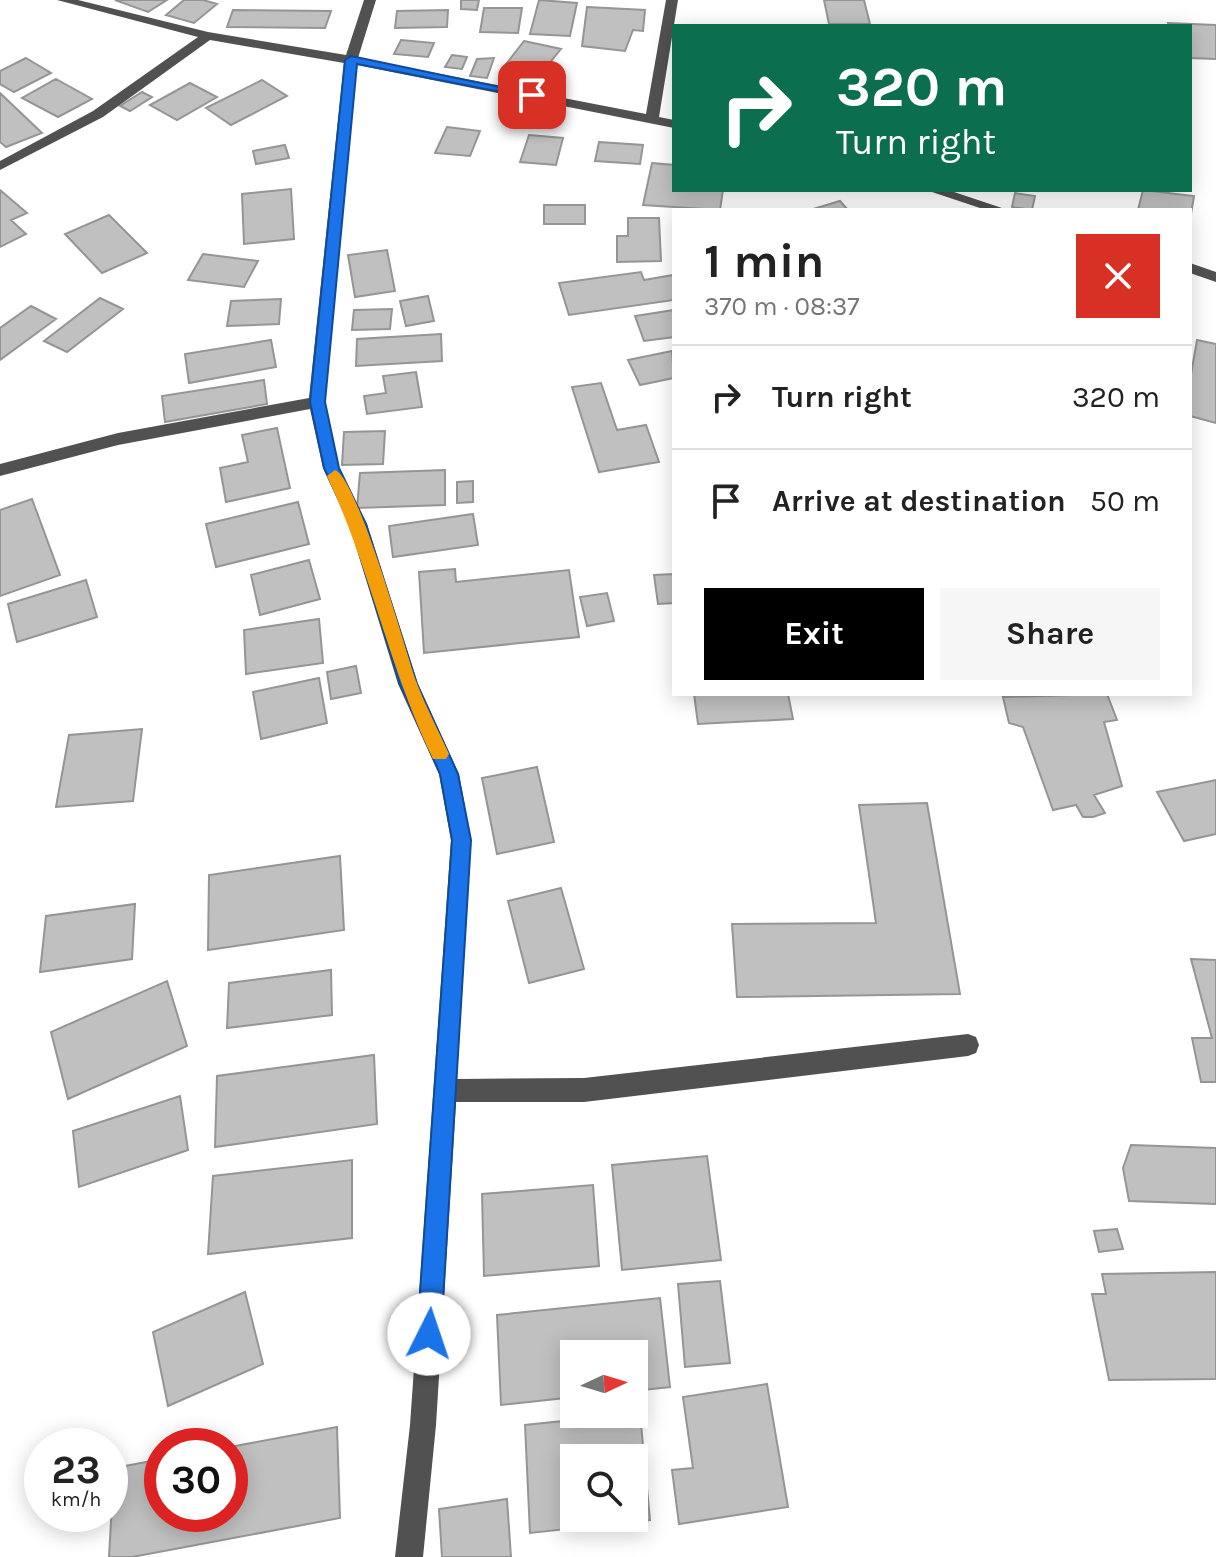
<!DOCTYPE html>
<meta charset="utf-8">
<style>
:root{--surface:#fff;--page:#f6f6f6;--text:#222;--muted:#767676;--line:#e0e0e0;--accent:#000}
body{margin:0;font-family:Karla,sans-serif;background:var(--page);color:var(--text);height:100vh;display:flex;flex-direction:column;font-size:30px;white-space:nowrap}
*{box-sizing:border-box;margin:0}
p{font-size:26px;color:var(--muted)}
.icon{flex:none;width:44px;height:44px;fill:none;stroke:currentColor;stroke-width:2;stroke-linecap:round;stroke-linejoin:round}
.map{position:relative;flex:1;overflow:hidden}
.details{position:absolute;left:672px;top:208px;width:520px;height:488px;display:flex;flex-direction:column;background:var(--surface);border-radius:0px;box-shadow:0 4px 20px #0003}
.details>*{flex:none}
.guide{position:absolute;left:672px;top:24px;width:520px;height:168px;border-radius:0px;box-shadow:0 4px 20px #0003;background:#0b6e4f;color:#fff;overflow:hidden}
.needle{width:52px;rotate:86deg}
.fabs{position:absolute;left:560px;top:1340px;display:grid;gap:16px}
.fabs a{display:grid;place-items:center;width:88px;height:88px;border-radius:0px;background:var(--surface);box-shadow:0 4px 20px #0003;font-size:40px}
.speed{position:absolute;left:24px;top:1428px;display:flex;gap:16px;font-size:40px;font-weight:700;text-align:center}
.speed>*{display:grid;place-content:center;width:104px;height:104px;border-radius:50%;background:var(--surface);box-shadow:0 4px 20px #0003;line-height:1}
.speed small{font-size:20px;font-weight:400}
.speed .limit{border:12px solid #d22;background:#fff;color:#111}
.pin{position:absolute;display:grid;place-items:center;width:68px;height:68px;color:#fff;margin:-34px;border-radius:16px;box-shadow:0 4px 12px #0006}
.me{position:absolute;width:88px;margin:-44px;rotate:4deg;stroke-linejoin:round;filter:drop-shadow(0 0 6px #0008)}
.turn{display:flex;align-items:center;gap:28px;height:168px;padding:0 32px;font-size:36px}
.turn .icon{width:104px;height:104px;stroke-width:2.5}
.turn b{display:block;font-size:56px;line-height:68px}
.round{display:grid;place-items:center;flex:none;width:84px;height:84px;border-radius:0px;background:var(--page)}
.head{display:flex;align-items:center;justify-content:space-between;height:136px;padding:0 32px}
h1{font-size:48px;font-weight:700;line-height:60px}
.button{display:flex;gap:16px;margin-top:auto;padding:16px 32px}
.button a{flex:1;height:92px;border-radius:0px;background:var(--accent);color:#fff;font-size:32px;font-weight:700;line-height:92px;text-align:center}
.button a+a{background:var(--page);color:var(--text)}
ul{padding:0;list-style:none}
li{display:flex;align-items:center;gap:24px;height:104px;padding:0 32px;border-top:2px solid var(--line)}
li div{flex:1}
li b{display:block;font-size:30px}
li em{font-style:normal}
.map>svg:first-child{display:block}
.building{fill:#c0c0c0;stroke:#959595;stroke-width:2;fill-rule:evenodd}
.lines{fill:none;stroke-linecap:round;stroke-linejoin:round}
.minor{fill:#515151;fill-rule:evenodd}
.route{fill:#1a73e8;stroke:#114b97;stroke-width:2}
.slow{fill:#f59e0b}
</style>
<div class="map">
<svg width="1216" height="1557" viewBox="0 0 1216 1557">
<rect width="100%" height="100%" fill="#fff"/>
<!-- building -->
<path class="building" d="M115 0H167L148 12Z
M184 0H203L217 4 194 23 166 15Z
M461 0H479L477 10 461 9Z
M539 0 577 3 570 36 530 34Z
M824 0H864L870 24H829Z
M587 7 645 10 643 31 633 30 625 51 582 46Z
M484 8H522L518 33 480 32Z
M233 10 331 11 325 28 227 27Z
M448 10 447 27 395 28 397 11Z
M1168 23 1216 25V59L1190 58V26H1169Z
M401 40 434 43 428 57 394 54Z
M524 41 561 49 536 80 500 72Z
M452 55 467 57 462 69 445 67Z
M26 58 51 73 14 92 0 84V71Z
M494 58 487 78 470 76 477 59Z
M56 79 92 99 58 117 22 98Z
M262 80 287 96 231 125 206 108Z
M190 83 217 97 177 120 150 105Z
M142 92 152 97 130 111 120 106Z
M0 93 42 133 6 147 0 142Z
M447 127 480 131 470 156 435 153Z
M529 135 563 138 556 165 520 162Z
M599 142 643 145 640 164 595 161Z
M285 145 289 158 256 164 253 151Z
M652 163 674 165V190H723L720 210 643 205Z
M291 189 294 239 244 244 242 194Z
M0 190 27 213 11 220 26 234 0 247Z
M1143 190 1194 196 1190 220V210H1138Z
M1015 193 1035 196 1032 210 1012 207Z
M840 201 848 210H810Z
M544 205H585V224H544Z
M109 215 147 253 102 273 65 234Z
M628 218H659L661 261 617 262V236H628Z
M387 250 395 291 355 297 348 255Z
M203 254 258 261 244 287 188 280Z
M641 272 644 280 673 275 674 300 569 315 559 283Z
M428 296 434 321 406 326 400 301Z
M100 298 123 309 67 352 44 341Z
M281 299 279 324 227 326 231 301Z
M31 306 56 319 0 360V328Z
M392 309 390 329 352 330 354 310Z
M674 310V337L644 341 635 316Z
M441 334 442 361 356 366 357 339Z
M271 340 276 367 189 383 185 354Z
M1197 340 1216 344V423L1190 416V380Z
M672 351 674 378 640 385 628 360Z
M416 372 422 407 367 414 364 396 386 393 383 376Z
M264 380 267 404 165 422 162 396Z
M601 383 617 430 646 425 659 462 599 472 572 387Z
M277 428 290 488 226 502 220 468 248 462 242 435Z
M385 431 383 464 342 465 344 432Z
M445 470V505L357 508 360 473Z
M473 481V502L457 503V482Z
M32 499 60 575 0 596V510Z
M298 502 309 544 216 567 206 524Z
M473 514 478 545 393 557 389 526Z
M309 560 320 599 260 615 251 575Z
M455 569 456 582 569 570 579 637 424 653 419 572Z
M674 574V603L658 604 654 575Z
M86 580 97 617 17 642 8 604Z
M607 593 614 621 587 626 580 597Z
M319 619 323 663 246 674 244 630Z
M356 666 361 693 331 699 327 672Z
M319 678 327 723 261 739 253 692Z
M694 694H788L793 719 698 724Z
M1107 694 1117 720 1104 722 1122 786 1094 795 1105 813 1093 817H1083L1076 805 1053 810 1023 727 1009 723 1003 697Z
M142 729 133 801 56 807 69 735Z
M537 767 554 842 497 854 482 778Z
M1216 780V834L1184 841 1157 792Z
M927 803 960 994 737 997 732 924 876 923 859 805Z
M340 856 344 930 208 950 209 875Z
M561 888 584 969 529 983 508 901Z
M135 904 132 959 40 972 46 916Z
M1191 959 1216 960V1082H1201L1192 1038H1212Z
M331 970 332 1015 227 1028 229 983Z
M167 981 187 1046 68 1099 51 1032Z
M374 1055 377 1124 215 1147 217 1076Z
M180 1096 188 1150 79 1187 73 1131Z
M1131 1145 1216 1148V1204L1129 1201 1123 1168Z
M707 1156 721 1260 622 1270 612 1165Z
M352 1160V1238L208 1254 213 1176Z
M593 1185 599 1266 484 1276 482 1194Z
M1117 1229 1123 1249 1099 1252 1094 1231Z
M1216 1272V1379L1109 1380 1092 1294H1106L1102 1274Z
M720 1281 730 1363 685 1367 678 1284Z
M245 1292 263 1364 168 1406 153 1332Z
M660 1298 670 1387 634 1391V1354H574V1397L501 1405 497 1315Z
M767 1384 788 1507 679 1524 672 1470 693 1468 683 1397Z
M640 1413 650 1520 530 1533 525 1425ZM574 1458H634V1518H574Z
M337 1427 340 1518 132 1557H109L114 1468 162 1459V1514H230V1447Z
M507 1499 511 1557H442L439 1509Z"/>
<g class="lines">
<!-- minor -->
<path class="minor" d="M57 0H78L208 32 346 55 364 0H376L358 58 646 114 666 0H678L659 117 674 120V128L357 65 325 402 339 468 367 524 418 684 459 774 471 840 457 1079 584 1078 968 1034 976 1037 979 1045 976 1053 968 1056 584 1102H456L436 1425 423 1557H395L410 1425 451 840 439 774 398 684 349 524 323 468 310 409 118 445 0 476V464L118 433 309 398 344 63 210 40 103 117 0 170V161L93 111 198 37Z
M926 190H948L1008 210H986Z
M1190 263 1216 272V282L1190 273Z"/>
</g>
<!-- route -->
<path class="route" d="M351 56 538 95 532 98 357 64 325 402 339 468 366 524 417 684 458 774 471 840 441 1334 437 1342 429 1345 421 1342 417 1334 452 840 440 774 400 684 350 524 324 468 310 402 345 60Z"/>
<!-- slow -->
<path class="slow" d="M335 470C358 479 405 649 416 681 425 705 438 730 449 754L446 759H433C389 668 370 568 327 476Z"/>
</svg>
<div class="fabs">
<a><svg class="needle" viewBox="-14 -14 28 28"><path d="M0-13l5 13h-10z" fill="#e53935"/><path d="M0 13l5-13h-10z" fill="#767676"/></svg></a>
<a><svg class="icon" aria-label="search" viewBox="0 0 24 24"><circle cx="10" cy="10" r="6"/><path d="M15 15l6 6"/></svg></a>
</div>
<div class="speed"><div>23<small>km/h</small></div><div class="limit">30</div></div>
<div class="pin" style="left:532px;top:95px;background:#d93025"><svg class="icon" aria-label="arrive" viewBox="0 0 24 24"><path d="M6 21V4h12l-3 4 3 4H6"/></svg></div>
<svg class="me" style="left:429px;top:1334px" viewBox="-20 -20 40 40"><circle r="19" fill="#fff"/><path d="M0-13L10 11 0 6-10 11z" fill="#1a73e8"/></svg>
<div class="guide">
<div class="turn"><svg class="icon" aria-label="right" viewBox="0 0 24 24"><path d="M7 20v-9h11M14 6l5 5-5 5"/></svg><div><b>320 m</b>Turn right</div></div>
</div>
<section class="details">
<div class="head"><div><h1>1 min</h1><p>370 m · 08:37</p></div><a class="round" style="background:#d93025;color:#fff"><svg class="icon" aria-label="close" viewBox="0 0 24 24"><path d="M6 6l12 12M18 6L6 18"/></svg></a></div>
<ul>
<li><svg class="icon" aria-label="right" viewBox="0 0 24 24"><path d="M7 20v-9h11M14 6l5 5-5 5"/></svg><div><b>Turn right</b></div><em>320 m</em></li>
<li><svg class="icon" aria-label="arrive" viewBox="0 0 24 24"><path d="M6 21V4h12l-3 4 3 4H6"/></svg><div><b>Arrive at destination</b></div><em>50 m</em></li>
</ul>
<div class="button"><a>Exit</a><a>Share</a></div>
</section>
</div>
